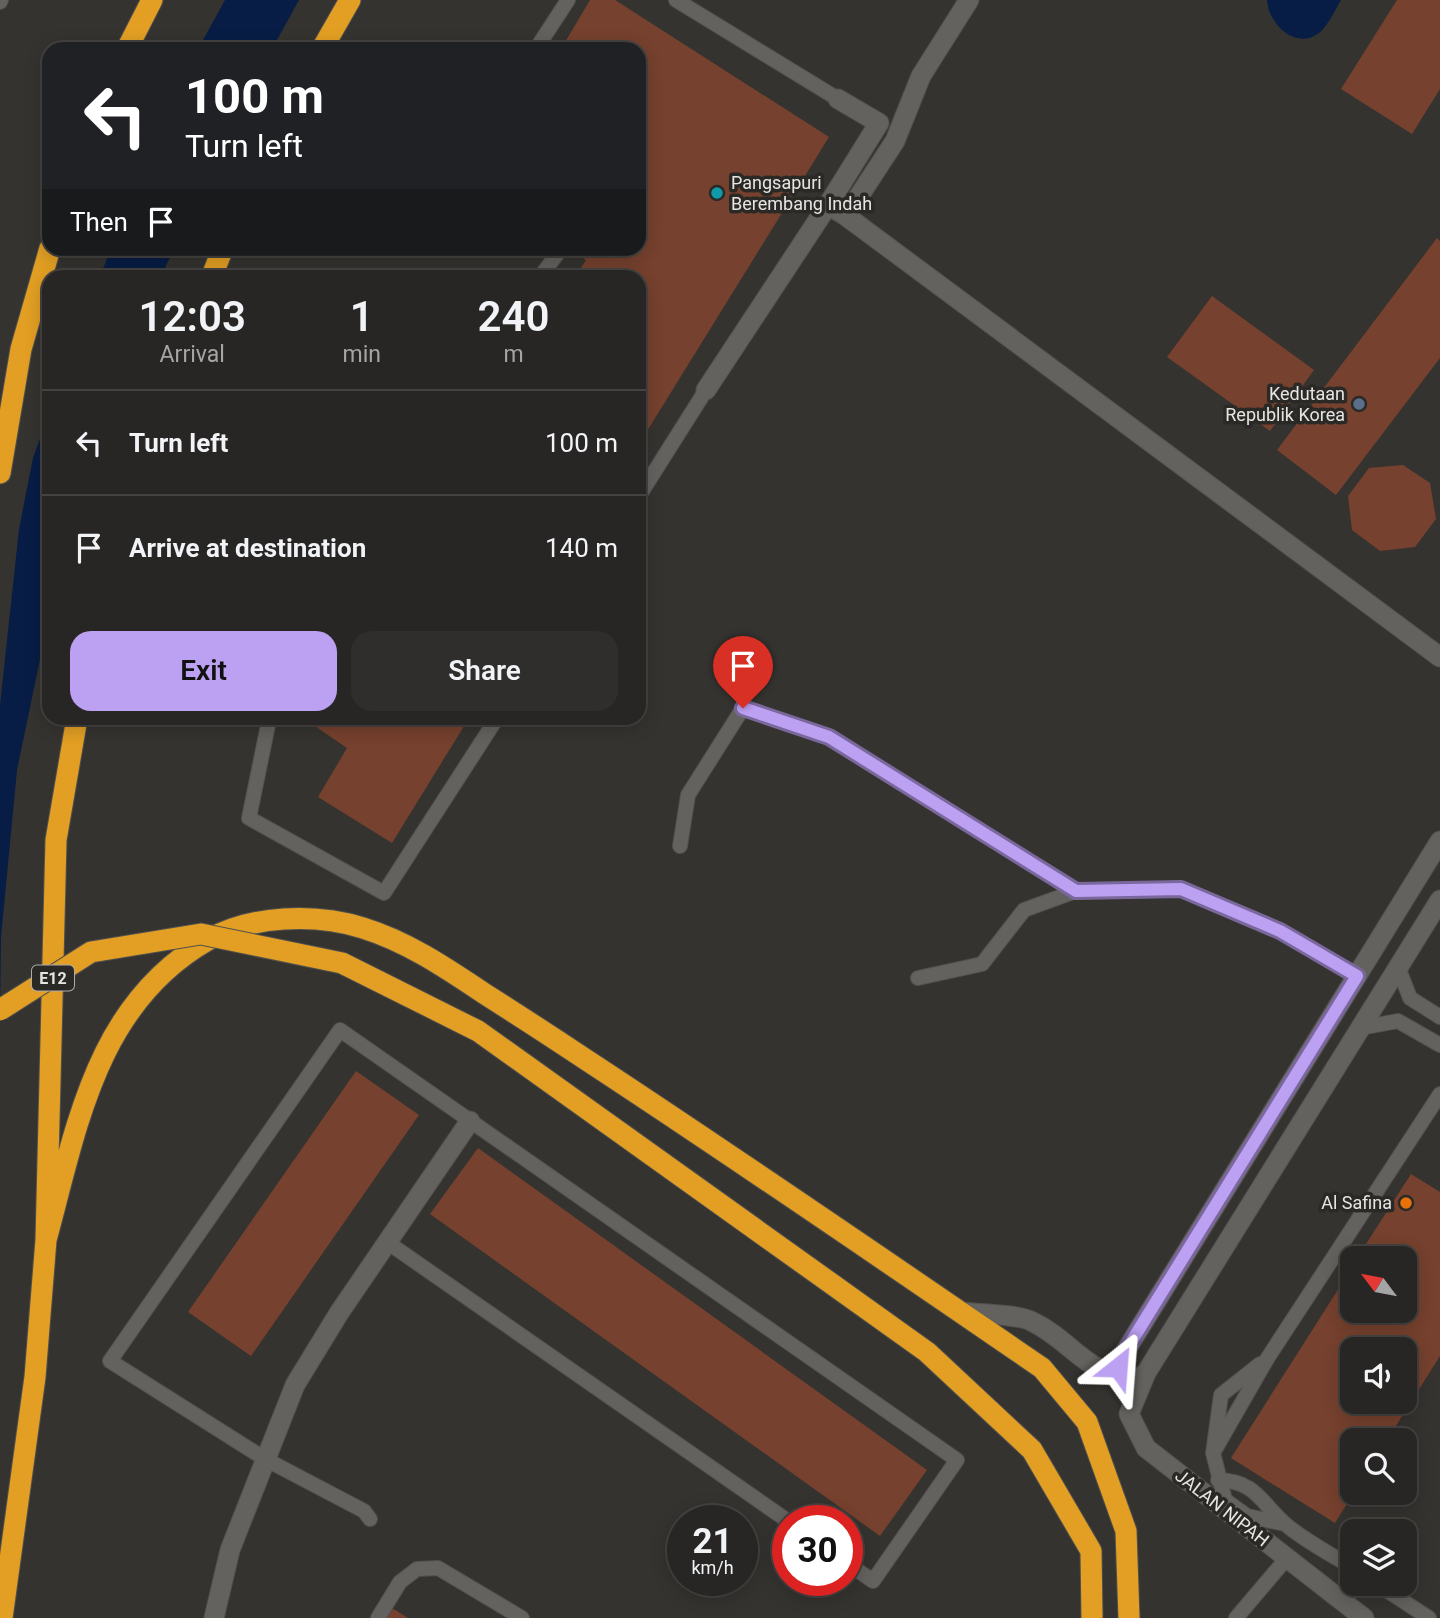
<!DOCTYPE html>
<style>
:root{--surface:#282624;--page:#302e2c;--text:#f1f3f6;--muted:#a5a5a6;--line:#444341;--accent:#bca0f2}
body{margin:0;font-family:Roboto,sans-serif;background:var(--page);color:var(--text);height:100vh;display:flex;flex-direction:column;font-size:26px;white-space:nowrap}
*{box-sizing:border-box;margin:0}
p{font-size:23px;color:var(--muted)}
.icon{flex:none;width:38px;height:38px;fill:none;stroke:currentColor;stroke-width:2;stroke-linecap:round;stroke-linejoin:round}
.map{position:relative;flex:1;overflow:hidden}
.details{position:absolute;left:42px;top:270px;width:604px;height:455px;display:flex;flex-direction:column;background:var(--surface);border-radius:21px;box-shadow:0 4px 18px #0003,0 0 0 2px var(--line)}
.details>*{flex:none}
.guide{position:absolute;left:42px;top:42px;width:604px;height:214px;border-radius:21px;box-shadow:0 4px 18px #0003,0 0 0 2px var(--line);background:#202124;color:#fff;overflow:hidden}
.needle{width:46px;rotate:302deg}
.controls{position:absolute;left:1340px;top:1246px;display:grid;gap:14px}
.controls a{display:grid;place-items:center;width:77px;height:77px;border-radius:14px;background:var(--surface);box-shadow:0 4px 18px #0003,0 0 0 2px var(--line);font-size:35px}
.speed{position:absolute;left:667px;top:1505px;display:flex;gap:14px;font-size:35px;font-weight:700;text-align:center}
.speed>*{display:grid;place-content:center;width:91px;height:91px;border-radius:50%;background:var(--surface);box-shadow:0 4px 18px #0003,0 0 0 2px var(--line);line-height:1}
.speed small{font-size:18px;font-weight:400}
.speed .limit{border:10px solid #d22;background:#fff;color:#111}
.pin{position:absolute;display:grid;place-items:center;width:60px;height:60px;color:#fff;margin:-72px -30px;border-radius:50% 50% 50% 0;rotate:-45deg;box-shadow:0 0 7px #0007}
.pin .icon{rotate:45deg}
.me{position:absolute;width:77px;margin:-38px;rotate:28deg;stroke-linejoin:round;filter:drop-shadow(0 0 5px #0008)}
.turn{display:flex;align-items:center;gap:24px;height:147px;padding:0 28px;font-size:32px}
.turn .icon{width:91px;height:91px;stroke-width:2.5}
.turn b{display:block;font-size:49px;line-height:60px}
.then{display:flex;align-items:center;height:66px;padding:0 28px;background:#0003;gap:14px;font-size:26px}
.eta{display:flex;justify-content:space-evenly;align-items:center;height:119px;text-align:center}
.eta b{font-size:42px;font-weight:600;line-height:49px}
.button{display:flex;gap:14px;margin-top:auto;padding:14px 28px}
.button a{flex:1;height:80px;border-radius:21px;background:var(--accent);color:#111;font-size:28px;font-weight:600;line-height:80px;text-align:center}
.button a+a{background:var(--page);color:var(--text)}
ul{padding:0;list-style:none}
li{display:flex;align-items:center;gap:21px;height:105px;padding:0 28px;border-top:2px solid var(--line)}
li div{flex:1}
li b{display:block;font-size:26px}
li em{font-style:normal}
.map>svg:first-child{display:block}
.water{fill:#081d45}
.building{fill:#76412e;fill-rule:evenodd}
.lines{fill:none;stroke-linecap:round;stroke-linejoin:round}
.service-casing{stroke:#51504d;stroke-width:16}
.minor-casing{stroke:#51504d;stroke-width:21}
.motorway-casing{stroke:#51504d;stroke-width:23}
.service{stroke:#64625f;stroke-width:14}
.minor{stroke:#64625f;stroke-width:19}
.motorway{stroke:#e29f23;stroke-width:21}
.motorway-bridge-casing{stroke:#51504d;stroke-width:23;stroke-linecap:butt}
.motorway-bridge{stroke:#e29f23;stroke-width:21}
.route-casing{stroke:#7a689d;stroke-width:18}
.route{stroke:#bca0f2;stroke-width:12}
.culture-dot{fill:#0f9aa8;stroke:#2b2926;stroke-width:2.5}
.service-dot{fill:#5c6f8a;stroke:#2b2926;stroke-width:2.5}
.food-dot{fill:#e8710a;stroke:#2b2926;stroke-width:2.5}
.labels{text-anchor:middle;stroke-width:7;stroke-linejoin:round;paint-order:stroke}
.shield{fill:#2b2926;stroke:#afadab;stroke-width:2}
.shield-label{font-size:16px;font-weight:bold;fill:#e7e5e4}
.poi-label{font-size:18px;fill:#e7e5e4;stroke:#2b2926;text-anchor:end}
.street-label{font-size:18px;fill:#e7e5e4;stroke:#2b2926}
</style>
<div class="map">
<svg width="1440" height="1618" viewBox="0 0 1440 1618">
<rect width="100%" height="100%" fill="#353330"/>
<!-- water -->
<path class="water" d="M225 0H299L272 49H198Z
M1267 0H1341C1335 10 1328 26 1319 33 1295 51 1268 23 1267 0Z
M111 249V248L174 249 161 276H100Z
M49 414V616L17 770 1 937 0 1016V705L19 529 33 458Z"/>
<!-- building -->
<path class="building" d="M590 0H615L829 137 639 444V276H576L586 260 567 248H639V49H561Z
M1397 0H1440V89L1412 134 1341 89Z
M1437 238 1440 241V358L1336 495 1277 450Z
M1212 296 1314 370 1270 431 1167 357Z
M1403 465 1430 483 1436 519 1415 547 1380 551 1352 530 1348 496 1369 468Z
M303 718H469L392 843 318 797 347 748Z
M356 1071 419 1115 251 1356 188 1312Z
M478 1148 927 1470 880 1536 430 1214Z
M1411 1174 1440 1192V1356L1387 1440H1353V1494L1335 1523 1231 1458 1353 1266V1311H1405V1258H1357ZM1353 1349H1405V1402H1353Z
M392 1608 408 1618H386Z"/>
<g class="lines">
<!-- service casing -->
<g class="service-casing">
<path id="service" d="M676 0 838 99
M0 2 1 0
M536 49 568 0
M541 276 557 254 549 248
M639 496 706 390
M271 718 268 725 249 818 384 893 497 718
M680 846 688 795 743 708 829 737 1076 891 1181 889 1280 931 1357 976
M1398 967 1410 998 1440 1017
M918 978 982 964 1024 910 1076 891
M1360 1028 1398 1021 1440 1045
M387 1242 788 1521
M1260 1364 1221 1395 1213 1453 1225 1500 1247 1516 1285 1524
M1213 1453 1267 1359 1440 1094
M1218 1480C1255 1481 1260 1501 1284 1523 1303 1540 1331 1554 1353 1568
M370 1519 364 1511 265 1459 110 1361 340 1030 957 1460 873 1581 847 1563
M1377 1584 1429 1618
M378 1618 400 1582 417 1569 438 1568 522 1618
M1236 1618 1287 1558"/>
</g>
<!-- minor casing -->
<g class="minor-casing">
<path id="minor" d="M828 205 879 123 838 99
M846 216 1440 657
M706 390 828 205 846 216 895 141 921 76 969 0
M1440 841 1120 1360 1118 1367 1124 1378 1135 1381 1146 1373 1440 900
M961 1312C978 1314 1017 1314 1031 1321 1069 1339 1081 1368 1124 1378
M1146 1373 1129 1414 1146 1448 1364 1618
M214 1618 230 1550 295 1385 339 1313 470 1121"/>
</g>
<!-- motorway casing -->
<g class="motorway-casing">
<path id="motorway" d="M127 49 152 0
M322 49 350 0
M212 276 223 248
M0 473 21 349 50 248
M46 1240C77 1126 96 1004 208 940 251 915 316 913 363 928 408 942 446 968 485 994 518 1015 552 1037 585 1059 739 1160 890 1264 1042 1368L1087 1422 1126 1531 1129 1618
M2 1618 35 1377 46 1240 56 840 77 718"/>
</g>
<!-- service -->
<use href="#service" class="service"/>
<!-- minor -->
<use href="#minor" class="minor"/>
<!-- motorway -->
<use href="#motorway" class="motorway"/>
<!-- motorway-bridge casing -->
<g class="motorway-bridge-casing">
<path id="motorway-bridge" d="M0 1010 91 952 201 934 342 963 478 1031 927 1352 1032 1450 1091 1551 1092 1618"/>
</g>
<!-- motorway-bridge -->
<use href="#motorway-bridge" class="motorway-bridge"/>
</g>
<g class="lines">
<!-- route casing -->
<g class="route-casing">
<path id="route" d="M743 708 829 737 1076 891 1181 889 1280 931 1357 976 1120 1360 1118 1367"/>
</g>
<!-- route -->
<use href="#route" class="route"/>
</g>
<!-- markers -->
<circle class="culture-dot" cx="717" cy="193" r="7"/>
<circle class="service-dot" cx="1359" cy="404" r="7"/>
<circle class="food-dot" cx="1406" cy="1203" r="7"/>
<g class="labels">
<!-- shield labels -->
<rect class="shield" x="32" y="965.5" width="42" height="25" rx="5"/>
<g class="shield-label">
<text x="53" y="984">E12</text>
</g>
<!-- poi labels -->
<g class="poi-label">
<text x="731" y="189" text-anchor="start">Pangsapuri<tspan x="731" dy="21">Berembang Indah</tspan></text>
<text x="1345" y="400">Kedutaan<tspan x="1345" dy="21">Republik Korea</tspan></text>
<text x="1392" y="1209">Al Safina</text>
</g>
<!-- street labels -->
<g class="street-label">
<text transform="translate(1222 1508) rotate(38)" y="6">JALAN NIPAH</text>
</g>
</g>
</svg>
<div class="controls">
<a><svg class="needle" viewBox="-14 -14 28 28"><path d="M0-13l5 13h-10z" fill="#e53935"/><path d="M0 13l5-13h-10z" fill="#a5a5a6"/></svg></a>
<a><svg class="icon" aria-label="sound" viewBox="0 0 24 24"><path d="M4 9h4l5-4v14l-5-4H4zM17 9q2 3 0 6"/></svg></a>
<a><svg class="icon" aria-label="search" viewBox="0 0 24 24"><circle cx="10" cy="10" r="6"/><path d="M15 15l6 6"/></svg></a>
<a><svg class="icon" aria-label="layers" viewBox="0 0 24 24"><path d="M12 4l9 5-9 5-9-5zM3 14l9 5 9-5"/></svg></a>
</div>
<div class="speed"><div>21<small>km/h</small></div><div class="limit">30</div></div>
<div class="pin" style="left:743px;top:708px;background:#d93025"><svg class="icon" aria-label="arrive" viewBox="0 0 24 24"><path d="M6 21V4h12l-3 4 3 4H6"/></svg></div>
<svg class="me" style="left:1118px;top:1367px" viewBox="-20 -20 40 40"><path d="M0-17L14 15 0 8-14 15z" fill="#bca0f2" stroke="#fff" stroke-width="4"/></svg>
<div class="guide">
<div class="turn"><svg class="icon" aria-label="left" viewBox="0 0 24 24"><path d="M17 20v-9H6M10 6l-5 5 5 5"/></svg><div><b>100 m</b>Turn left</div></div>
<div class="then">Then<svg class="icon" aria-label="arrive" viewBox="0 0 24 24"><path d="M6 21V4h12l-3 4 3 4H6"/></svg></div>
</div>
<section class="details">
<div class="eta">
<div><b>12:03</b><p>Arrival</p></div>
<div><b>1</b><p>min</p></div>
<div><b>240</b><p>m</p></div>
</div>
<ul>
<li><svg class="icon" aria-label="left" viewBox="0 0 24 24"><path d="M17 20v-9H6M10 6l-5 5 5 5"/></svg><div><b>Turn left</b></div><em>100 m</em></li>
<li><svg class="icon" aria-label="arrive" viewBox="0 0 24 24"><path d="M6 21V4h12l-3 4 3 4H6"/></svg><div><b>Arrive at destination</b></div><em>140 m</em></li>
</ul>
<div class="button"><a>Exit</a><a>Share</a></div>
</section>
</div>
